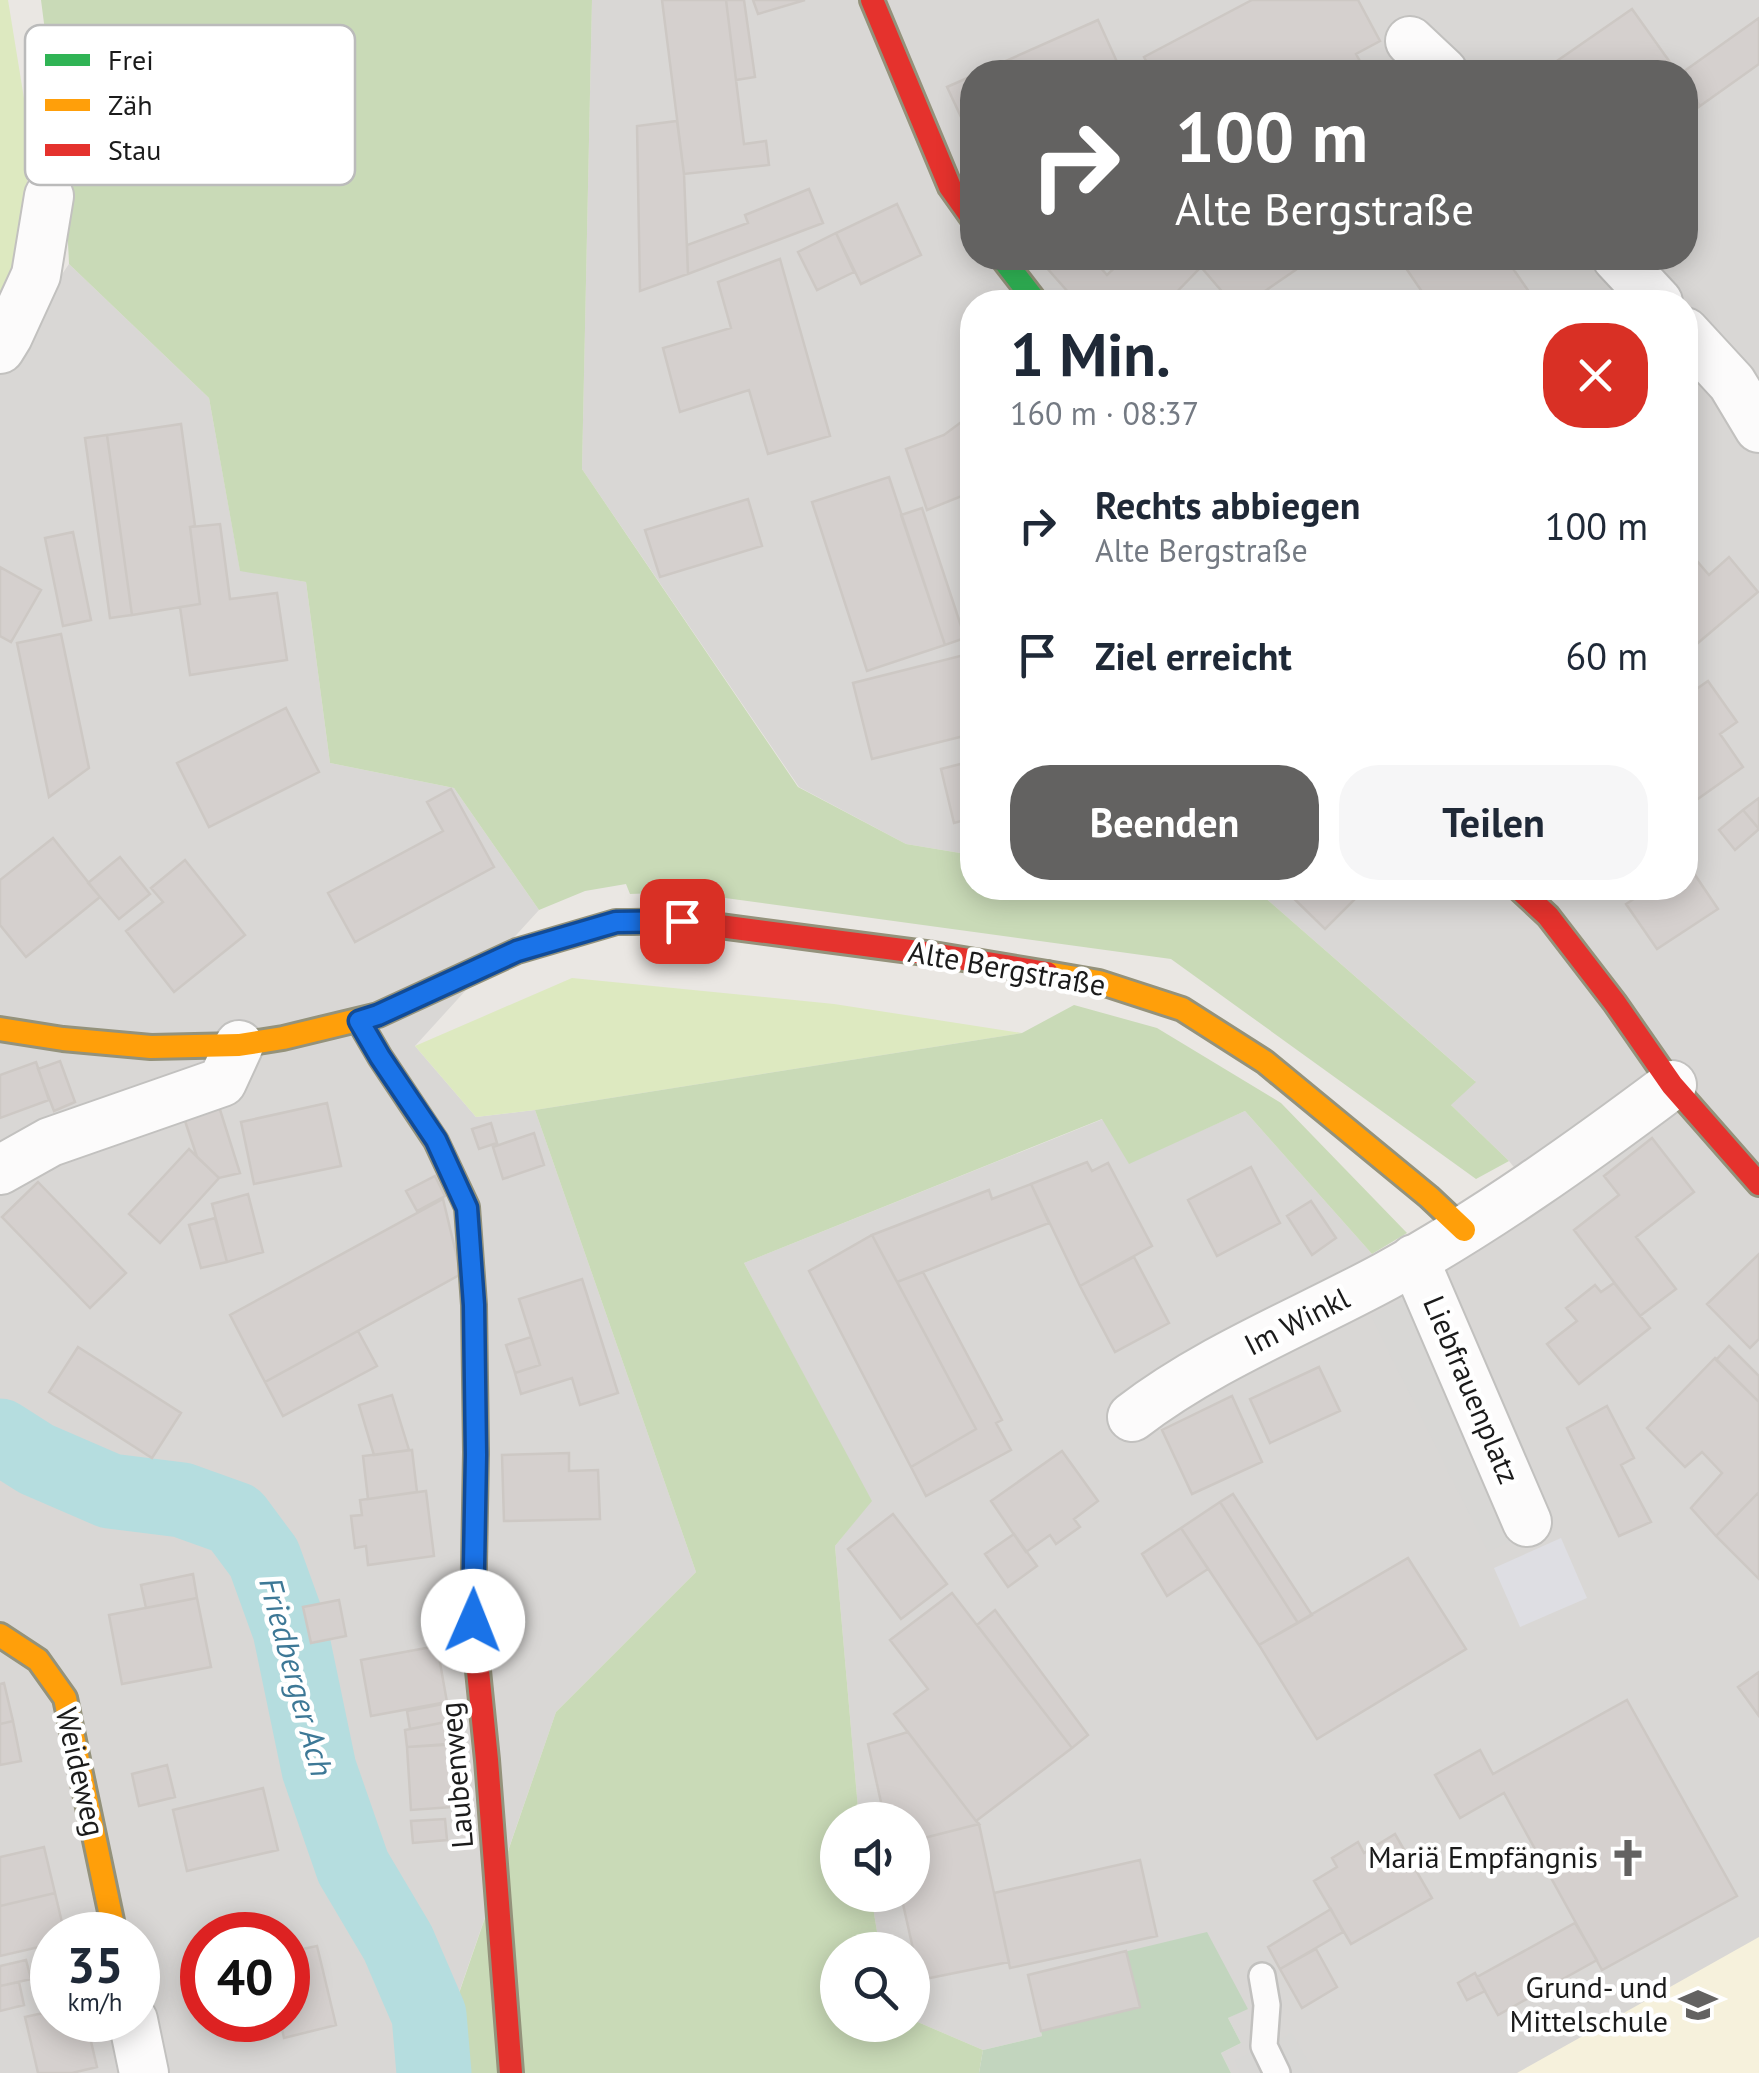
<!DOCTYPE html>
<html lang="de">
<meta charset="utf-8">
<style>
:root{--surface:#fff;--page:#f6f6f7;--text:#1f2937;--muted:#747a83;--accent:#636261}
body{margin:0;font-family:"PT Sans",sans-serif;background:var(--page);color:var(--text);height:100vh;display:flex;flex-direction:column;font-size:38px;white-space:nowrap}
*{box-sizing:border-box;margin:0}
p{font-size:32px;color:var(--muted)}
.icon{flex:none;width:55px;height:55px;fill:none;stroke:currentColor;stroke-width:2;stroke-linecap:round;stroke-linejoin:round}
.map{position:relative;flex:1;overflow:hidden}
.panel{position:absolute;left:960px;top:290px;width:738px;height:610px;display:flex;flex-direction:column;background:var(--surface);border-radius:40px;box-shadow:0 5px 25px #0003}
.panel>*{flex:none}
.top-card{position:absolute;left:960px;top:60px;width:738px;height:210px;border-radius:40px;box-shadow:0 5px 25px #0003;background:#636261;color:#fff;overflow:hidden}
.controls{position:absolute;left:820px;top:1802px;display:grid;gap:20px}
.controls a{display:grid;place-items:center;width:110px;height:110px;border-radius:50%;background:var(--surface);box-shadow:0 5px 25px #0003;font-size:50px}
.speed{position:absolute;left:30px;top:1912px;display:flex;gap:20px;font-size:50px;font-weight:700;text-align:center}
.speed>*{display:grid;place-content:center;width:130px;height:130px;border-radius:50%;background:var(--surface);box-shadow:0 5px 25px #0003;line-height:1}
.speed small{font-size:25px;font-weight:400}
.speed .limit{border:15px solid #d22;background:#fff;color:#111}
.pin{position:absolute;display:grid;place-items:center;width:85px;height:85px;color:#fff;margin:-42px;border-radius:20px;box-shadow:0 5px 15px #0006}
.me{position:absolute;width:110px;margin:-55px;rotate:1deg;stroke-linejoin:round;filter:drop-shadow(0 0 8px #0008)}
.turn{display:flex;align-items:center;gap:35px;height:210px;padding:0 50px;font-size:45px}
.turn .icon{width:130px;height:130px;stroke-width:2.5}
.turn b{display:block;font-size:70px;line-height:85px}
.round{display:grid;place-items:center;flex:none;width:105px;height:105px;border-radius:40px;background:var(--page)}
.summary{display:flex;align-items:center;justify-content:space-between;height:170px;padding:0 50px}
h1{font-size:60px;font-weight:600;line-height:75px}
.cta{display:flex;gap:20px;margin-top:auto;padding:20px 50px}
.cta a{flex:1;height:115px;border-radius:40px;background:var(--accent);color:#fff;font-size:40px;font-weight:600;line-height:115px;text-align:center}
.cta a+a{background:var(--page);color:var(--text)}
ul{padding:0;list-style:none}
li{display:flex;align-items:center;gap:30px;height:130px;padding:0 50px}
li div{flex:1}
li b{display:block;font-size:38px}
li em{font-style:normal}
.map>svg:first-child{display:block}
.residential{fill:#d9d7d5;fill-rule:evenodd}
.education{fill:#f6f1dc}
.grass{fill:#dde9c0}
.forest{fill:#c9dab7}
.cemetery{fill:#c2d5be}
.parking{fill:#d8d7d5}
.plaza{fill:#dedee3}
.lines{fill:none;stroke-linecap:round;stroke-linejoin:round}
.river{stroke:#b5dddf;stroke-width:75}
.building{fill:#d5d0ce;stroke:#cdc8c4;stroke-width:2.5}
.lane-casing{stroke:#c2c1bf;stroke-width:30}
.street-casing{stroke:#c2c1bf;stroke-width:52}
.fast-casing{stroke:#94927b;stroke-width:28}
.slow-casing{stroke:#94927b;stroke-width:28}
.jam-casing{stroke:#94927b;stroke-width:28}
.lane{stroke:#fcfbfb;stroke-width:25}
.street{stroke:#fcfbfb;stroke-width:48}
.fast{stroke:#30b455;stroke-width:22}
.slow{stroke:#ff9f0a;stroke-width:22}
.jam{stroke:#e5322d;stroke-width:22}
.route-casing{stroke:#114b97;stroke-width:25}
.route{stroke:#1a73e8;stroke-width:18}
.labels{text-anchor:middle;stroke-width:9;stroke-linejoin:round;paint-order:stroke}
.street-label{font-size:30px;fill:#1b1b1b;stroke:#fff}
.poi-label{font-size:30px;fill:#1b1b1b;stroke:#fff;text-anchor:end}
.water-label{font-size:32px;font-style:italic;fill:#3d7896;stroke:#fff}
.key{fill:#fff;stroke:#bbb;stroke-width:2.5}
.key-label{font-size:28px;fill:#1b1b1b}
</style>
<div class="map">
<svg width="1759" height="2073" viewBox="0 0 1759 2073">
<rect width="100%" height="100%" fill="#eae7e3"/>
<!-- residential -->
<path class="residential" d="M592 0H1759V2073H1231L1221 2053 1241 2043 1228 2018 1248 2008 1041 2031 1042 2036 983 2050 913 2020 912 1950H880L871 1895H912V1820H859L835 1546 871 1501 744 1263 1103 1119 1129 1163 1245 1111 1372 1254 1386 1276 1529 1186 1509 1161 1450 1104 1475 1081 1254 888H1685V302H972V855L906 844 799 787 582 469ZM972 72H1685V258H972Z
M69 264 209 398 240 570 306 582 330 763 454 788 539 910 415 1046 476 1117 535 1110 696 1572 556 1712 436 2059 434 2073H0V365ZM52 1935H138V2020H52ZM202 1935H288V2020H202Z"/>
<!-- education -->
<path class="education" d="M1759 1937V2073H1517Z"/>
<!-- grass -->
<path class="grass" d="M0 0H8L28 123 26 266 0 306Z
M572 978 834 1004 1022 1033 535 1110 476 1117 415 1046Z"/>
<!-- forest -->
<path class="forest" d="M41 0H592L582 469 798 787 906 844 972 855V888H1254L1476 1082 1451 1105 1509 1161 1476 1179 1171 959 681 892 630 894 626 884 585 891 539 910 454 788 330 763 306 582 240 571 209 398 69 264C66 175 52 87 41 0Z
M1074 1005 1157 1028 1281 1103 1407 1233 1372 1254 1245 1111 1129 1164 1102 1119 744 1263 872 1501 835 1546 859 1820H838V1895H871L880 1950H838V2025H912L913 2020 983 2050 979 2073H438L436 2060 556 1712 696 1572 535 1110 1022 1033Z"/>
<!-- cemetery -->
<path class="cemetery" d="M1207 1932 1248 2009 1228 2018 1241 2043 1221 2053 1231 2073H979L983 2050 1042 2036 1028 1975Z"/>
<!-- parking -->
<path class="parking" d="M1442 1282 1552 1522 1488 1552 1371 1316Z
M1292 2033 1315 2073H1240L1235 2060Z"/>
<!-- plaza -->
<path class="plaza" d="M1561 1538 1587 1598 1520 1627 1494 1568Z"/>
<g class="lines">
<!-- river -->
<path class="river" d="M0 1436 36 1459 110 1491 182 1500 235 1519 264 1558 290 1630 319 1769 353 1867 398 1943 429 2015 434 2073"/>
</g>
<!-- building -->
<path class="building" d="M662 0H726L744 144 766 141 769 165 684 174Z
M726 0H744L755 77 736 80Z
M753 0H805L758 14Z
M1252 0H1358L1380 41 1356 54 1366 72H1152L1144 57Z
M1632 9 1677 72H1541Z
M1759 18V64L1700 106 1685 85V72H1683Z
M1098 20 1118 64 1100 72H981Z
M972 76V130L968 132 947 87Z
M1685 85 1700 106 1685 117Z
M677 121 684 174 688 274 640 291 637 126Z
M809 189 823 223 688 274 687 245 748 223 745 215Z
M897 204 921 255 861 284 836 233Z
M836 233 854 272 817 290 798 252Z
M1038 258H1092L1107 275 1125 258H1215L1201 267 1167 302H1077Z
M1215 258H1313L1249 302H1231L1201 267Z
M1399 258H1533L1514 270 1536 302H1429Z
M780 259 830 436 768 454 749 390 680 412 663 348 731 328 718 282Z
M972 414V492L927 510 906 449 944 435Z
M181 424 195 526 190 527 200 604 132 615 107 435Z
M107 435 132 615 110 618 85 438Z
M889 477 945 645 867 671 812 502Z
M748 499 762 546 660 577 645 530Z
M922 508 965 638 945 645 901 515Z
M220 524 230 599 277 593 287 660 190 675 180 607 200 604 190 527Z
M73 532 91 620 63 626 45 538Z
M1685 547 1709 575 1729 557 1758 592 1685 654Z
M0 567 41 590 11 642 0 636Z
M61 634 89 768 49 797 17 643Z
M972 653V734L872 759 853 683Z
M1708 681 1737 722 1720 734 1743 767 1685 808V697Z
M286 708 319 772 209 827 177 763Z
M972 761V818L954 823 941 769Z
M451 789 494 867 355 942 328 893 443 831 427 802Z
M1759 798V829L1743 810Z
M1743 810 1759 829 1735 850 1719 830Z
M53 838 100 897 26 957 0 925V880Z
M120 857 150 894 119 919 88 883Z
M185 860 245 935 174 992 126 931 163 902 151 888Z
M1687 863 1718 909 1657 949 1626 904 1651 888H1685V865Z
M1283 888H1366L1325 929Z
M60 1061 75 1102 54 1111 38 1069Z
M36 1062 49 1100 0 1118V1075Z
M216 1097 240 1173 219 1178 197 1157 181 1109Z
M327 1103 341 1166 254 1184 241 1122Z
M491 1123 497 1143 479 1149 472 1129Z
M534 1133 544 1165 503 1179 493 1147Z
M1652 1138 1694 1192 1636 1237 1676 1289 1640 1316 1574 1230 1619 1195 1604 1176Z
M189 1149 219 1178 160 1243 129 1214Z
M1087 1162 1092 1171 1108 1163 1152 1246 1080 1286 1031 1184Z
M1251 1167 1280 1223 1217 1256 1188 1200Z
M435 1176 445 1196 417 1211 406 1191Z
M38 1182 126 1273 90 1308 2 1217Z
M1031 1184 1049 1223 897 1282 872 1235 989 1190 992 1199Z
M248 1194 263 1252 227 1262 212 1204Z
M443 1199 461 1274 265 1382 230 1315Z
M1311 1201 1336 1238 1312 1255 1287 1216Z
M215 1218 227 1262 201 1268 189 1225Z
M872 1235 976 1429 911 1467 809 1271Z
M1759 1254V1339L1750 1348 1707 1304Z
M1134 1257 1169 1323 1115 1352 1080 1286Z
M923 1272 1002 1420 996 1423 1011 1450 926 1496 911 1467 976 1429 897 1282Z
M582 1279 618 1393 580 1405 572 1378 521 1394 515 1373 540 1365 519 1299Z
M1614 1283 1650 1328 1579 1384 1547 1344 1577 1321 1566 1308 1595 1285 1601 1292Z
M358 1331 377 1366 283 1416 265 1382Z
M531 1337 540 1365 515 1373 506 1345Z
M1729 1346 1759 1376V1402L1716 1360Z
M78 1347 181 1413 152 1458 49 1392Z
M1715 1358 1759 1402V1492L1716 1536 1691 1508 1722 1473 1702 1452 1685 1467 1647 1428Z
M1319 1367 1340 1411 1270 1443 1250 1399Z
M392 1395 409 1450 374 1455 359 1405Z
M1232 1396 1262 1462 1192 1494 1162 1430Z
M1607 1406 1634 1458 1621 1465 1651 1522 1619 1536 1567 1428Z
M412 1450 417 1492 368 1499 363 1456Z
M1062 1451 1098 1501 1074 1519 1080 1527 1056 1544 1050 1535 1026 1552 991 1501Z
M569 1453V1471L598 1470 600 1519 504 1521 502 1455Z
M426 1491 434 1556 368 1565 366 1546 355 1548 351 1516 362 1515 360 1500Z
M1759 1492V1579L1716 1536Z
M1233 1494 1312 1615 1298 1623 1220 1502Z
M1220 1502 1298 1623 1259 1645 1181 1528Z
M893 1514 947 1584 901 1619 848 1549Z
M1181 1528 1208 1569 1167 1596 1142 1554Z
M1014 1534 1037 1566 1008 1587 985 1554Z
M1408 1558 1466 1649 1317 1739 1259 1645Z
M193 1574 197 1598 146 1608 141 1585Z
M952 1593 1072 1748 976 1821 894 1714 928 1689 890 1640Z
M197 1598 211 1667 122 1684 109 1615Z
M339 1600 346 1636 311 1643 303 1607Z
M995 1610 1088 1735 1072 1748 977 1625Z
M437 1646 447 1702 371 1716 361 1660Z
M1759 1672V1716L1738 1687Z
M4 1683 13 1721 0 1724V1684Z
M1627 1700 1737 1896 1602 1970 1504 1793 1460 1818 1435 1775 1480 1750 1493 1774Z
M443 1704 446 1722 410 1729 407 1711Z
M13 1721 21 1761 0 1765V1724Z
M446 1722 448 1744 407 1747 405 1730Z
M908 1732 976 1821 979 1824 912 1841V1820H885L868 1744Z
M462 1744 466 1806 411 1810 407 1747Z
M167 1765 175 1797 139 1806 132 1774Z
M263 1788 278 1850 187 1871 173 1810Z
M445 1819 447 1840 413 1843 411 1821Z
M979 1824 1009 1962 920 1980 901 1895H912V1841Z
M1395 1834 1432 1898 1351 1944 1314 1881 1337 1867 1332 1858 1358 1842 1364 1853Z
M44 1847 55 1893 0 1906V1857Z
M1140 1860 1157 1936 1010 1968 994 1893Z
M55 1893 65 1935H52V1944L0 1956V1906Z
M1331 1909 1343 1932 1280 1969 1268 1947Z
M1575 1923 1597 1960 1498 2015 1477 1977Z
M317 1946 336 2025 284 2038 280 2020H288V1952Z
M1316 1949 1337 1987 1302 2008 1280 1969Z
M1126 1951 1140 2007 1041 2031 1028 1975Z
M26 1960 31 1979 0 1986V1966Z
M1475 1973 1485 1991 1467 2000 1458 1983Z
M19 1982 24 2005 0 2011V1986Z
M52 2011V2020H86L97 2067 72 2073H38L25 2017Z"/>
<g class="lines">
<!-- lane casing -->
<g class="lane-casing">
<path id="lane" d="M1262 1976 1267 2005 1264 2046 1277 2073"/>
</g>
<!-- street casing -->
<g class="street-casing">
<path id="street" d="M1410 41 1443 72
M1617 258 1658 302
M1685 332 1732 383 1759 428
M0 349 8 336 36 275 49 196
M0 1170 50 1142 222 1082 239 1045
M1414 1259 1527 1522
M1132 1417C1209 1358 1301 1322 1386 1276 1486 1221 1580 1154 1672 1085
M133 2020 144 2073"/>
</g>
<!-- fast casing -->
<g class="fast-casing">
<path id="fast" d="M1002 258 1036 302
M359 1021 380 1057 436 1141 467 1207 474 1305 476 1452"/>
</g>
<!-- slow casing -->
<g class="slow-casing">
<path id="slow" d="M1047 973 1099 982 1182 1009 1265 1062 1429 1197 1464 1230
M0 1029 63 1039 151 1047 239 1045 283 1038 378 1015 517 951 616 922H631
M0 1635 38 1660 65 1698 115 1935"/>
</g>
<!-- jam casing -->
<g class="jam-casing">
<path id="jam" d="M872 0 950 187 972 218
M1518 888 1548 916 1615 1003 1672 1085 1759 1184
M631 922 682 921 933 954 1047 973
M476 1452 473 1621 487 1760 511 2073"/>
</g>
<!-- lane -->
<use href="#lane" class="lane"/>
<!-- street -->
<use href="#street" class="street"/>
<!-- fast -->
<use href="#fast" class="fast"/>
<!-- slow -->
<use href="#slow" class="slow"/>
<!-- jam -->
<use href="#jam" class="jam"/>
</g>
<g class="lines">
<!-- route casing -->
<g class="route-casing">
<path id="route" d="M473 1621 476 1455 474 1305 467 1208 436 1140 380 1057 359 1021 378 1015 517 951 616 922 682 921"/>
</g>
<!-- route -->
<use href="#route" class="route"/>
</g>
<!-- icons -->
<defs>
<g id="church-bare" transform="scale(3)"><path d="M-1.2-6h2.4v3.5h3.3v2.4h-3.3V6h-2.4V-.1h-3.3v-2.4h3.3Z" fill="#636261" stroke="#fff" stroke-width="2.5" paint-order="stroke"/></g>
<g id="school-bare" transform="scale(3)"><path d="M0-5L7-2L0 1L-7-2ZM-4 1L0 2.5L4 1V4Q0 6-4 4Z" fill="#636261" stroke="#fff" stroke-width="2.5" paint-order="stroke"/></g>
</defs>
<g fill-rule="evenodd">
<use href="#church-bare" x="1628" y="1858"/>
<use href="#school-bare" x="1698" y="2005"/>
</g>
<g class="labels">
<!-- street labels -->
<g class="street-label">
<text transform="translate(1007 969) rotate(10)" y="10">Alte Bergstraße</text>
<text transform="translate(1297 1322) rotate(-27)" y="10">Im Winkl</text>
<text transform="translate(1471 1390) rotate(67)" y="10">Liebfrauenplatz</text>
<text transform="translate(80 1772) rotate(77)" y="10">Weideweg</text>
<text transform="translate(457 1775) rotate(-95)" y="10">Laubenweg</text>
</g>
<!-- poi labels -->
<g class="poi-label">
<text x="1598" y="1868">Mariä Empfängnis</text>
<text x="1668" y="1998">Grund- und<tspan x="1668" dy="34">Mittelschule</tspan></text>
</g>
<!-- water labels -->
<g class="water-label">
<text transform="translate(296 1677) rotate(75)" y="11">Friedberger Ach</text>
</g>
</g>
<!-- legend -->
<rect x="25" y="25" width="330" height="160" rx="15" class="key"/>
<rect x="45" y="54" width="45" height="12" fill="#30b455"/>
<rect x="45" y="99" width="45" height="12" fill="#ff9f0a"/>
<rect x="45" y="144" width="45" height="12" fill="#e5322d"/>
<g class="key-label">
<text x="108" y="70">Frei</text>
<text x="108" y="115">Zäh</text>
<text x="108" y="160">Stau</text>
</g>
</svg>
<div class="controls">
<a><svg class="icon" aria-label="sound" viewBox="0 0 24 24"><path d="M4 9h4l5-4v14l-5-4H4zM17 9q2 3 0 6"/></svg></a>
<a><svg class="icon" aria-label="search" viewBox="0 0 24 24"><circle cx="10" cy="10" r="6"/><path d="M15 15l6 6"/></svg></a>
</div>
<div class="speed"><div>35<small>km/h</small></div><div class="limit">40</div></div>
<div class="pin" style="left:682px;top:921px;background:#d93025"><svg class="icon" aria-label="arrive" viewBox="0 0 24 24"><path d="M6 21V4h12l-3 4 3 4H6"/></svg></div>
<svg class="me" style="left:473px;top:1621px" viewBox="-20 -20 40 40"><circle r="19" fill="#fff"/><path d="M0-13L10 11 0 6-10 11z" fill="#1a73e8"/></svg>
<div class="top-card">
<div class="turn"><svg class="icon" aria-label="right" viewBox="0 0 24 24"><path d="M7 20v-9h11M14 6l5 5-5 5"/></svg><div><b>100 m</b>Alte Bergstraße</div></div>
</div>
<section class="panel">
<div class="summary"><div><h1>1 Min.</h1><p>160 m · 08:37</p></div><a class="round" style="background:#d93025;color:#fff"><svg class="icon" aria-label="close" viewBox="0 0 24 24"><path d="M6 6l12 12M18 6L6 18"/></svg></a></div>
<ul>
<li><svg class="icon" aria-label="right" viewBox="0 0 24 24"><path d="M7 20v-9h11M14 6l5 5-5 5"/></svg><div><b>Rechts abbiegen</b><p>Alte Bergstraße</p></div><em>100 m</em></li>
<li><svg class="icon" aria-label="arrive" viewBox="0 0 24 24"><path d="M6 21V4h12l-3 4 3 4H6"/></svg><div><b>Ziel erreicht</b></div><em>60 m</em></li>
</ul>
<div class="cta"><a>Beenden</a><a>Teilen</a></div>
</section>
</div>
